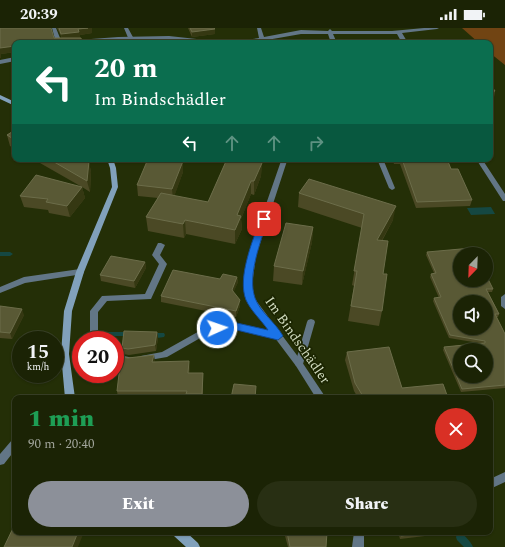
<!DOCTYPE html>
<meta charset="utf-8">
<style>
:root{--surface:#1b2305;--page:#282f13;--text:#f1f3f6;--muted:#a0a49a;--line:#394027;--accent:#8c9099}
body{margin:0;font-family:Spectral,serif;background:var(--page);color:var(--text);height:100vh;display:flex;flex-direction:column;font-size:15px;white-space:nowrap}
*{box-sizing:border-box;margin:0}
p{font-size:13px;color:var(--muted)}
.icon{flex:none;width:22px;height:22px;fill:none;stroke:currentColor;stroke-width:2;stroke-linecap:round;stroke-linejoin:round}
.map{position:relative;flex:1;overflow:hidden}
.panel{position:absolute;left:12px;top:367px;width:481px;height:140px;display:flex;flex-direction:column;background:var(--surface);border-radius:8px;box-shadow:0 1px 3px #0004,0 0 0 1px var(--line)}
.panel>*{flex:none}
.top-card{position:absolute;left:12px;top:12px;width:481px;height:122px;border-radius:8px;box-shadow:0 1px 3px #0004,0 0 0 1px var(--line);background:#0b6e4f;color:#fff;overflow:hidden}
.needle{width:26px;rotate:203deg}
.tools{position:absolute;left:453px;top:219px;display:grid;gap:8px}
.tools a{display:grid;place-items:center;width:40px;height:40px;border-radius:50%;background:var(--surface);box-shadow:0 1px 3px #0004,0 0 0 1px var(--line);font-size:20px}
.speed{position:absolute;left:12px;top:303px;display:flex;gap:8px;font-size:20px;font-weight:700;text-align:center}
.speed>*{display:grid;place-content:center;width:52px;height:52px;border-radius:50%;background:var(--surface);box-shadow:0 1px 3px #0004,0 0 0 1px var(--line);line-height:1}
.speed small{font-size:10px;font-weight:400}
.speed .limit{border:6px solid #d22;background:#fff;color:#111}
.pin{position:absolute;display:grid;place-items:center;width:34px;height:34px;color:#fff;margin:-17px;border-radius:8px;box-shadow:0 2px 6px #0006}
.me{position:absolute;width:44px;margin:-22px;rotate:87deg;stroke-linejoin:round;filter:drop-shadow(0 0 3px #0008)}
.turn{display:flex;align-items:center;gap:14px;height:84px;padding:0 16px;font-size:18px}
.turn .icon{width:52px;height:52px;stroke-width:2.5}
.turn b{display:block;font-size:28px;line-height:34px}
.lanes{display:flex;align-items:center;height:38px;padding:0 16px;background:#0003;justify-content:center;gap:20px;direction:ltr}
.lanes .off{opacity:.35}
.round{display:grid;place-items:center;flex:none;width:42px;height:42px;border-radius:21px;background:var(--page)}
.overview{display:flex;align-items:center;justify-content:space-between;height:68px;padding:0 16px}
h1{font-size:24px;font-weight:800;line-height:30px;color:#1e9e55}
.action{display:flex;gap:8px;margin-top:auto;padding:8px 16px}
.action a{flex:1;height:46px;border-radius:24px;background:var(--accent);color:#fff;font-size:16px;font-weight:800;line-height:46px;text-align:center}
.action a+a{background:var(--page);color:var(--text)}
.status{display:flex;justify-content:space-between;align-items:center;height:28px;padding:0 20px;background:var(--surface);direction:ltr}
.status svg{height:11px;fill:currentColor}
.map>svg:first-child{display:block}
.green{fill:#714413}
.water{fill:#154842}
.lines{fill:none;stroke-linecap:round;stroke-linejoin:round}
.stream{fill:#154842;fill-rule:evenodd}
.lane{fill:#627686;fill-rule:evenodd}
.street{fill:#627686;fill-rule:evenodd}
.secondary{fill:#81a1bb;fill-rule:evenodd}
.wall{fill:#4b4925}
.shaded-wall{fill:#353812}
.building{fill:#595935;stroke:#6c6d4a;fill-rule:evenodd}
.route{fill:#1a73e8;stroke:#114b97}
.labels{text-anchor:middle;stroke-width:3.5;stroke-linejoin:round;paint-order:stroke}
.street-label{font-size:14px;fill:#d0dabe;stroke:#1b2500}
</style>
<div class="status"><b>20:39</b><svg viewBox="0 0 49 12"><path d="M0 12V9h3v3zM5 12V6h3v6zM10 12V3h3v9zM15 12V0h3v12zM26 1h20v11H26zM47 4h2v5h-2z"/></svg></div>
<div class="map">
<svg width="505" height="519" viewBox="0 0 505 519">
<rect width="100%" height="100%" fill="#242f07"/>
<!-- green -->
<path class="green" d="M462 0H505V37L490 25V15H479Z"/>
<!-- water -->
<path class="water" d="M491 179 495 186 471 187 467 180Z"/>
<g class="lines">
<!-- stream -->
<path class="stream" d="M0 224H10L13 226 10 228H0Z
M100 304H131L132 306 131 308H100L99 306Z
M150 305H164L165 307 164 309C160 310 154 310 150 309L149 307Z
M460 505C465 507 471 514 473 519H464L457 512 456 509 457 506Z"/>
<!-- lane -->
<path class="lane" d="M52 0H56L62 15H56Z
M124 0H128L134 11 133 12H129Z
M158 215H161L165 217 160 227 167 236 151 271 107 273 98 284V312H90V283L102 268 145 266 159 236 152 227Z
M505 266V281L501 278V269Z
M311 291 314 292 315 294 303 336 302 338 299 339 296 338 295 336 307 294 308 292Z
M228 294 278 305 281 306 282 308 281 310 278 311 228 300 209 305 167 329 144 333 141 332 140 330 141 328 162 324 203 301Z
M115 326 133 330 134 332 133 334 130 335 115 332Z
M505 444V454L490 461V451Z"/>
<!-- street -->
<path class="street" d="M257 0H261L264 9 301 2 328 3 330 1 332 3H392L424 0H439L437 1 402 5 408 15H402L397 6H333L337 15H331L328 6H301L249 15H201L169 12 61 15 64 13 118 9 169 8 215 13H240L259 10Z
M15 29V33L0 36V32Z
M284 131 287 133 256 228 252 257 255 271 302 334 326 370H316L296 338 248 274 244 257 248 228 281 133Z
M377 131H383L395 160 394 161 392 162 389 160Z
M476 131H482L505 166V173H503Z
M80 241 84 244 83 246 25 255 0 265V259L24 249Z
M15 411V422L4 436 0 437V426L12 412Z
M354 504H364V519H352Z"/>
<!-- secondary -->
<path class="secondary" d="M0 67 15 74V78L0 71Z
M107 131H113L116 140 118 159 84 244 72 283 69 326 75 370H65L61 326 64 283 76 244 112 159 110 140Z
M173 504H186L198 515 200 519H186L174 508Z"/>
</g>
<!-- wall -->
<path class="wall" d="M0 0 54 10H62L57 0H92V5L80 7V10L15 15V24L1 26V30H0Z
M188 0H214L215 6 192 9Z
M490 56 495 63 494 69H490Z
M15 102V121L10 118 7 107Z
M33 131H88L91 144 90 164 82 159 85 170 70 189 49 185 48 182 24 179 20 168 82 159Z
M227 131H262L261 148 254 167 251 166 241 191 242 201 235 216 186 206 184 210 148 203 146 189 158 170 138 168 137 157 183 135V144L174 168 208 174Z
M392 131H447L451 141 472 172 470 178 416 180 400 136H394Z
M299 165 393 192 382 213 383 246 382 283 379 298 348 293 354 258 352 257 362 200 298 179Z
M313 199 312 214 302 257 273 253 274 238Z
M427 224 493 261 492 264H488L499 286 498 289H496L505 306V360L461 364 443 322 444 319 479 315 449 310 433 273 434 270H439L430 249 431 246 434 245 426 227Z
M145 234 146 240 135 260 101 253 100 247Z
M237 249 238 254 233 264 240 278 236 289 161 274V268L220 251Z
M0 278 24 287 12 311 0 310Z
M157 304 158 310 156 323 129 327 123 326 122 320Z
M347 324 402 360 448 370H358L354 363 345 332Z
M154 327V334L190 339 189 345H203V370H187V369L118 370 117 363 128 330Z
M284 504H327L326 519H288Z
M398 504H426V505L425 508 400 511Z"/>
<!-- shaded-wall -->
<path class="shaded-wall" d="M88 0H92V5L80 7V10L62 12 61 6 78 1Z
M215 1V6L192 9V4Z
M15 18V24L1 26V30H0V20Z
M180 131H183V144L173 172 172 161Z
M260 131H262L261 148 254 167V153Z
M89 133 91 144 90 164 87 153Z
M251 153V166L241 191 242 201 235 216V202L237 187Z
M82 159 85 170 70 189 67 178Z
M396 178 393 192 374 226 377 212Z
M185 192 186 206 184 210 183 196Z
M313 199 312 214 302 257 303 243Z
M145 234 146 240 135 260 134 253Z
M237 249 238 254 232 268V262Z
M240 272V278L236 289V283Z
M22 281 24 287 12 311 10 305Z
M157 304 158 310 156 323 155 317Z
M154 327 155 333 153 340 152 334Z
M189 333 190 339 189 352 188 345Z
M78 504H84L78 519H72Z"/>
<!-- building -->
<path class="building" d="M0 0H51L54 10H81L82 15H44V14L36 15H15V18L0 20Z
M59 0H88L78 1 79 4 61 6Z
M190 0H214L215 1 192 4Z
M490 56 495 63 490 64Z
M15 102V112L7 107Z
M49 131H88L89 133 87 153Z
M148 131H180V132L183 133 172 161 137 157Z
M227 131H260L259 134 262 135 254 153H251L237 187 241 188 235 202 185 192 183 196 146 189 161 165 208 174Z
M402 131H447L451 141H458L472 172 417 174Z
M36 147 82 159 67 178 46 174 48 171 20 168Z
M309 151 396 178 377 212 388 213 383 246H387L382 283 351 278 357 243H354L364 186 299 165Z
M286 195 313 199 303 243 274 238Z
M472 220 475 226H460V252H486V247L493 261H486L499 286H495L505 306V357L462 361 444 319 485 315V313L450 307 434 270 441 269 431 246 436 245 427 224ZM460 274H486V300H460ZM460 322H486V348H460Z
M111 228 145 234 134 253 100 247Z
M173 242 220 251 223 246 237 249 232 262 240 272 236 283 161 268Z
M0 278 22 281 10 305 0 304Z
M124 303 157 304 155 317 128 321 122 320Z
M389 319 402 360 443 356 448 370H364L355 355 347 324Z
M154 327 152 334 189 333 188 345H203L202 366H186L187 363H117L121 329 128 330Z
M234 356 256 358 255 370H231Z
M15 496V504H78L72 519H4Z
M287 504H327L326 519H290Z
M400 504H426V505L401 508Z"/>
<!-- route -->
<path class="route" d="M264 188 268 191C261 213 247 247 255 270 260 284 276 295 283 308L278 312 228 300 217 303 214 302 212 300 214 297 228 293 268 302C262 293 251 283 246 272 237 249 253 213 260 191Z"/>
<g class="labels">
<!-- street labels -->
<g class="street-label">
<text transform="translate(298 312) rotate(55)" y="5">Im Bindschädler</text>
</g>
</g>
</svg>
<div class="tools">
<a><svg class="needle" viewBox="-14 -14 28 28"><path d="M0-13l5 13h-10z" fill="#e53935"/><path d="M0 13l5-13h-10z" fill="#a0a49a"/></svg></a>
<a><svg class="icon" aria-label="sound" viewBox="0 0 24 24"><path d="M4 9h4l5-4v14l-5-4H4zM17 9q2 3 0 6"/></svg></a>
<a><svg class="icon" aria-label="search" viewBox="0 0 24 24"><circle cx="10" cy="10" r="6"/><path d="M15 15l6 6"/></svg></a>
</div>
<div class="speed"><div>15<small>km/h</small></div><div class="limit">20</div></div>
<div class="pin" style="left:264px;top:191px;background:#d93025"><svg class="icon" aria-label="arrive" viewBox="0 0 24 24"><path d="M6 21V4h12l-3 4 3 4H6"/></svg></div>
<svg class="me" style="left:217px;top:300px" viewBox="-20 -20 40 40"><circle r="17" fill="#1a73e8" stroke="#fff" stroke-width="3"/><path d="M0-11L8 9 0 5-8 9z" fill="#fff"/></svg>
<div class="top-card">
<div class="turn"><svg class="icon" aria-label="left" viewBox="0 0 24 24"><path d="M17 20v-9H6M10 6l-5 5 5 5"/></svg><div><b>20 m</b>Im Bindschädler</div></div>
<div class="lanes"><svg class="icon" aria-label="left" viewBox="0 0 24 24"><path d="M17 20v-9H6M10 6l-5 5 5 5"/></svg><svg class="icon off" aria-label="ahead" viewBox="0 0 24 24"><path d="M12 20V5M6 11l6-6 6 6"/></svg><svg class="icon off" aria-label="ahead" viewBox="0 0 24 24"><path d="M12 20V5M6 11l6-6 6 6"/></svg><svg class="icon off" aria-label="right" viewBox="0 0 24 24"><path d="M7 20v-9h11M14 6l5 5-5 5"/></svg></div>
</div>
<section class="panel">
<div class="overview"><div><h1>1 min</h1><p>90 m · 20:40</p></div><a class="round" style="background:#d93025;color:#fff"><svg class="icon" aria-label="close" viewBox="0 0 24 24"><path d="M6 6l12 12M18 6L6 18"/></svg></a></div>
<div class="action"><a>Exit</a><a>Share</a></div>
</section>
</div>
